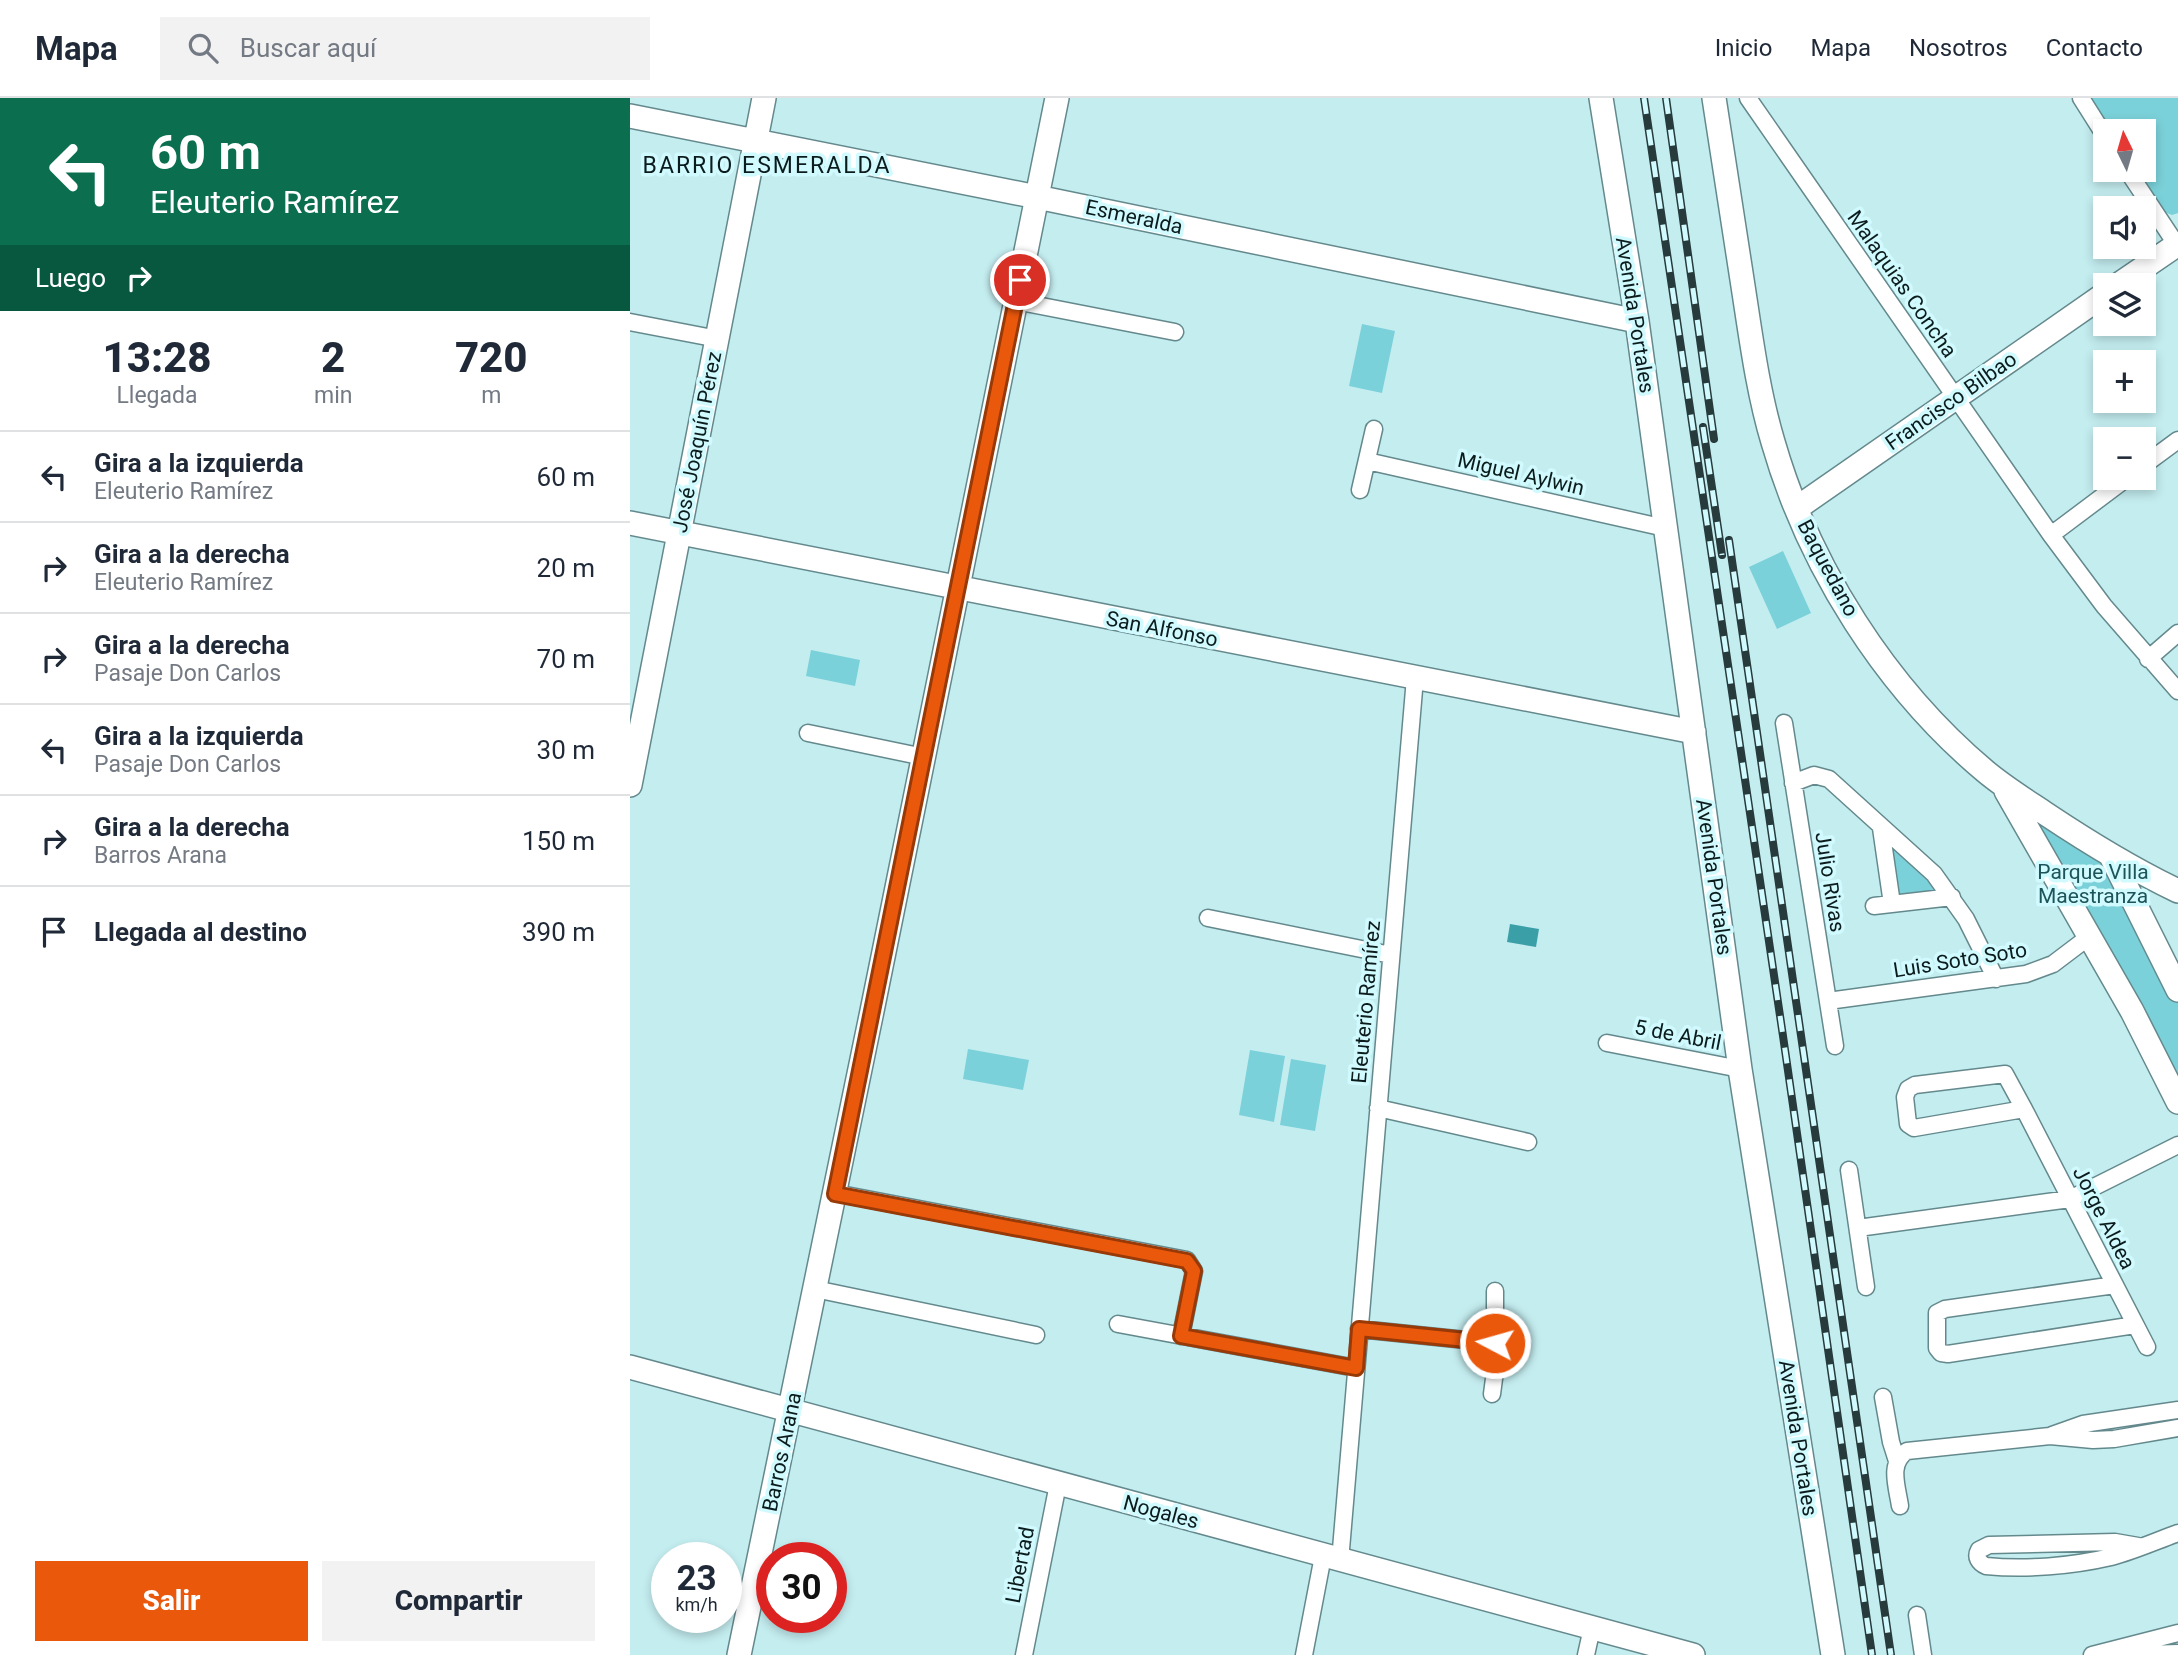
<!DOCTYPE html>
<html lang="es">
<meta charset="utf-8">
<style>
:root{--surface:#fff;--page:#f2f2f3;--text:#1f2937;--muted:#747a83;--line:#e0e1e3;--accent:#ea580c}
body{margin:0;font-family:Roboto,sans-serif;background:var(--page);color:var(--text);height:100vh;display:flex;flex-direction:column;font-size:26px;white-space:nowrap}
*{box-sizing:border-box;margin:0}
p{font-size:23px;color:var(--muted)}
.icon{flex:none;width:38px;height:38px;fill:none;stroke:currentColor;stroke-width:2;stroke-linecap:round;stroke-linejoin:round}
.map{position:relative;flex:1;overflow:hidden}
.details{display:flex;flex-direction:column;background:var(--surface);width:630px}
.details>*{flex:none}
.hud{background:#0b6e4f;color:#fff;overflow:hidden}
.needle{width:46px;rotate:355deg}
.tools{position:absolute;left:1463px;top:21px;display:grid;gap:14px}
.tools a{display:grid;place-items:center;width:63px;height:63px;border-radius:0px;background:var(--surface);box-shadow:0 4px 10px #0003;font-size:35px}
.speed{position:absolute;left:21px;top:1444px;display:flex;gap:14px;font-size:35px;font-weight:700;text-align:center}
.speed>*{display:grid;place-content:center;width:91px;height:91px;border-radius:50%;background:var(--surface);box-shadow:0 4px 10px #0003;line-height:1}
.speed small{font-size:18px;font-weight:400}
.speed .limit{border:10px solid #d22;background:#fff;color:#111}
.pin{position:absolute;display:grid;place-items:center;width:60px;height:60px;color:#fff;margin:-30px;border:4px solid #fff;border-radius:50%;box-shadow:0 2px 7px #0007}
.me{position:absolute;width:77px;margin:-38px;rotate:276deg;stroke-linejoin:round;filter:drop-shadow(0 0 5px #0008)}
.turn{display:flex;align-items:center;gap:24px;height:147px;padding:0 35px;font-size:32px}
.turn .icon{width:91px;height:91px;stroke-width:2.5}
.turn b{display:block;font-size:49px;line-height:60px}
.then{display:flex;align-items:center;height:66px;padding:0 35px;background:#0003;gap:14px;font-size:26px}
.eta{display:flex;justify-content:space-evenly;align-items:center;height:119px;text-align:center}
.eta b{font-size:42px;font-weight:800;line-height:49px}
.primary-button{display:flex;gap:14px;margin-top:auto;padding:14px 35px}
.primary-button a{flex:1;height:80px;border-radius:0px;background:var(--accent);color:#fff;font-size:28px;font-weight:800;line-height:80px;text-align:center}
.primary-button a+a{background:var(--page);color:var(--text)}
ul{padding:0;list-style:none}
li{display:flex;align-items:center;gap:21px;height:91px;padding:0 35px;border-top:2px solid var(--line)}
li div{flex:1}
li b{display:block;font-size:26px}
li em{font-style:normal}
header{display:flex;align-items:center;gap:42px;box-sizing:border-box;height:98px;padding:0 35px;background:var(--surface);border-bottom:2px solid var(--line)}
header strong{font-size:33px}
nav{display:flex;gap:38px;margin-inline-start:auto;font-size:24px}
.search{width:490px;height:63px;background:var(--page);display:flex;align-items:center;gap:18px;box-sizing:border-box;padding:0 24px;border-radius:0px;color:var(--muted);font-size:26px}
main{display:flex;flex:1;min-height:0}
.map>svg:first-child{display:block}
.green{fill:#7bd1d9}
.water{fill:#3b9fa8}
.lines{fill:none;stroke-linecap:round;stroke-linejoin:round}
.street-casing{stroke:#64898d;stroke-width:19}
.secondary-casing{stroke:#64898d;stroke-width:26}
.street{stroke:#fff;stroke-width:16}
.secondary{stroke:#fff;stroke-width:23}
.rail-casing{stroke:#273b3c;stroke-width:8}
.rail{stroke:#d1fafe;stroke-width:5;stroke-dasharray:16;stroke-linecap:butt}
.route-casing{stroke:#983908;stroke-width:18}
.route{stroke:#ea580c;stroke-width:12}
.labels{text-anchor:middle;stroke-width:7;stroke-linejoin:round;paint-order:stroke}
.street-label{font-size:21px;fill:#0c1c1d;stroke:#d1fafe}
.park-label{font-size:21px;fill:#1c5459;stroke:#d1fafe}
.neighbourhood-label{font-size:23px;letter-spacing:2px;fill:#0c1c1d;stroke:#d1fafe}
</style>
<header>
<strong>Mapa</strong>
<div class="search"><svg class="icon" aria-label="search" viewBox="0 0 24 24"><circle cx="10" cy="10" r="6"/><path d="M15 15l6 6"/></svg>Buscar aquí</div>
<nav><a>Inicio</a><a>Mapa</a><a>Nosotros</a><a>Contacto</a></nav>
</header>
<main>
<section class="details">
<div class="hud">
<div class="turn"><svg class="icon" aria-label="left" viewBox="0 0 24 24"><path d="M17 20v-9H6M10 6l-5 5 5 5"/></svg><div><b>60 m</b>Eleuterio Ramírez</div></div>
<div class="then">Luego<svg class="icon" aria-label="right" viewBox="0 0 24 24"><path d="M7 20v-9h11M14 6l5 5-5 5"/></svg></div>
</div>
<div class="eta">
<div><b>13:28</b><p>Llegada</p></div>
<div><b>2</b><p>min</p></div>
<div><b>720</b><p>m</p></div>
</div>
<ul>
<li><svg class="icon" aria-label="left" viewBox="0 0 24 24"><path d="M17 20v-9H6M10 6l-5 5 5 5"/></svg><div><b>Gira a la izquierda</b><p>Eleuterio Ramírez</p></div><em>60 m</em></li>
<li><svg class="icon" aria-label="right" viewBox="0 0 24 24"><path d="M7 20v-9h11M14 6l5 5-5 5"/></svg><div><b>Gira a la derecha</b><p>Eleuterio Ramírez</p></div><em>20 m</em></li>
<li><svg class="icon" aria-label="right" viewBox="0 0 24 24"><path d="M7 20v-9h11M14 6l5 5-5 5"/></svg><div><b>Gira a la derecha</b><p>Pasaje Don Carlos</p></div><em>70 m</em></li>
<li><svg class="icon" aria-label="left" viewBox="0 0 24 24"><path d="M17 20v-9H6M10 6l-5 5 5 5"/></svg><div><b>Gira a la izquierda</b><p>Pasaje Don Carlos</p></div><em>30 m</em></li>
<li><svg class="icon" aria-label="right" viewBox="0 0 24 24"><path d="M7 20v-9h11M14 6l5 5-5 5"/></svg><div><b>Gira a la derecha</b><p>Barros Arana</p></div><em>150 m</em></li>
<li><svg class="icon" aria-label="arrive" viewBox="0 0 24 24"><path d="M6 21V4h12l-3 4 3 4H6"/></svg><div><b>Llegada al destino</b></div><em>390 m</em></li>
</ul>
<div class="primary-button"><a>Salir</a><a>Compartir</a></div>
</section>
<div class="map">
<svg width="1548" height="1557" viewBox="0 0 1548 1557">
<rect width="100%" height="100%" fill="#c4edf0"/>
<!-- green -->
<path class="green" d="M1460 0H1548V115L1542 117 1534 114 1506 72H1514V33H1481Z
M732 226 765 233 752 295 719 288Z
M1153 453 1181 515 1147 531 1119 469Z
M181 552 230 562 225 588 176 578Z
M1400 719 1479 764 1548 899V997Z
M1256 740 1314 795 1266 802Z
M338 951 399 962 393 992 333 981Z
M620 952 655 958 644 1024 609 1017Z
M661 961 696 967 685 1033 650 1027Z"/>
<!-- water -->
<path class="water" d="M880 826 909 831 906 849 877 844Z"/>
<g class="lines">
<!-- street casing -->
<g class="street-casing">
<path id="street" d="M1118 0 1421 437 1474 508 1548 593
M1451 0 1475 38
M1497 72 1548 149
M386 203 545 234
M0 224 88 241
M737 363 1035 430
M1514 367 1548 342
M730 392 744 331
M1421 437 1497 380
M1518 561 1548 535
M1154 625 1205 948
M178 635 294 659
M1163 685 1184 677 1199 681 1304 776 1336 821 1366 881
M1251 730 1262 806
M1244 808 1322 799
M578 820 761 857
M1198 903 1396 876 1423 866 1460 838
M977 945 1110 971
M748 1010 898 1044
M1394 1011 1284 1030 1278 1026 1275 999 1278 991 1285 987 1375 976 1394 1011 1517 1249
M1219 1072 1236 1189
M205 1095 557 1162 564 1173 551 1238
M1228 1130 1440 1101 1548 1047
M1485 1187 1315 1211 1307 1215V1250L1311 1255 1318 1256 1505 1227
M185 1191 406 1237
M488 1226 726 1270
M729 1231 865 1245
M862 1296 865 1273V1193
M1253 1299 1261 1344 1267 1363
M1422 1337 1453 1326 1548 1312
M1270 1408C1267 1388 1258 1365 1277 1353L1420 1338 1463 1342 1484 1341 1548 1330
M1508 1448 1485 1444 1359 1447 1349 1452C1345 1459 1349 1465 1356 1468 1396 1472 1442 1468 1481 1459 1504 1453 1526 1443 1548 1435
M710 1463 785 580
M1287 1517 1293 1557
M394 1557 428 1386
M674 1557 693 1458
M956 1557 962 1530
M1462 1557 1548 1535
M1487 1557 1548 1555"/>
</g>
<!-- secondary casing -->
<g class="secondary-casing">
<path id="secondary" d="M971 0 1007 223 1110 971 1203 1557
M1084 0C1094 63 1104 126 1113 188 1121 240 1128 294 1143 344 1179 469 1256 590 1355 673 1374 689 1395 702 1416 716 1458 744 1502 771 1548 793
M0 18 407 99 1007 223
M1488 187 1548 146
M1167 410 1475 196
M0 425 1064 634
M0 687 134 0
M1376 693 1502 913 1548 1004
M1481 758 1548 892
M0 1269 1063 1557
M109 1557 242 913 427 0"/>
</g>
<!-- street -->
<use href="#street" class="street"/>
<!-- secondary -->
<use href="#secondary" class="secondary"/>
<!-- rail casing -->
<g class="rail-casing">
<path id="rail" d="M1014 0 1153 938 1242 1557
M1036 0 1084 341
M1073 329 1092 457
M1099 442 1261 1557"/>
</g>
<!-- rail -->
<use href="#rail" class="rail"/>
</g>
<g class="lines">
<!-- route casing -->
<g class="route-casing">
<path id="route" d="M390 182 205 1096 557 1163 564 1173 551 1238 726 1270 729 1231 865 1245"/>
</g>
<!-- route -->
<use href="#route" class="route"/>
</g>
<g class="labels">
<!-- street labels -->
<g class="street-label">
<text transform="translate(504 119) rotate(12)" y="7">Esmeralda</text>
<text transform="translate(1272 186) rotate(55)" y="7">Malaquias Concha</text>
<text transform="translate(1005 217) rotate(81)" y="7">Avenida Portales</text>
<text transform="translate(1321 303) rotate(-35)" y="7">Francisco Bilbao</text>
<text transform="translate(67 344) rotate(-79)" y="7">José Joaquín Pérez</text>
<text transform="translate(891 376) rotate(13)" y="7">Miguel Aylwin</text>
<text transform="translate(1198 470) rotate(62)" y="7">Baquedano</text>
<text transform="translate(532 531) rotate(11)" y="7">San Alfonso</text>
<text transform="translate(1084 779) rotate(82)" y="7">Avenida Portales</text>
<text transform="translate(1200 784) rotate(81)" y="7">Julio Rivas</text>
<text transform="translate(1330 862) rotate(-9)" y="7">Luis Soto Soto</text>
<text transform="translate(736 904) rotate(-85)" y="7">Eleuterio Ramírez</text>
<text transform="translate(1048 937) rotate(11)" y="7">5 de Abril</text>
<text transform="translate(1474 1120) rotate(63)" y="7">Jorge Aldea</text>
<text transform="translate(1168 1340) rotate(81)" y="7">Avenida Portales</text>
<text transform="translate(152 1354) rotate(-78)" y="7">Barros Arana</text>
<text transform="translate(531 1414) rotate(15)" y="7">Nogales</text>
<text transform="translate(390 1467) rotate(-79)" y="7">Libertad</text>
</g>
<!-- park labels -->
<g class="park-label">
<text x="1463" y="781">Parque Villa<tspan x="1463" dy="24">Maestranza</tspan></text>
</g>
<!-- neighbourhood labels -->
<g class="neighbourhood-label">
<text x="137" y="75">BARRIO ESMERALDA</text>
</g>
</g>
</svg>
<div class="tools">
<a><svg class="needle" viewBox="-14 -14 28 28"><path d="M0-13l5 13h-10z" fill="#e53935"/><path d="M0 13l5-13h-10z" fill="#747a83"/></svg></a>
<a><svg class="icon" aria-label="sound" viewBox="0 0 24 24"><path d="M4 9h4l5-4v14l-5-4H4zM17 9q2 3 0 6"/></svg></a>
<a><svg class="icon" aria-label="layers" viewBox="0 0 24 24"><path d="M12 4l9 5-9 5-9-5zM3 14l9 5 9-5"/></svg></a>
<a>+</a>
<a>−</a>
</div>
<div class="speed"><div>23<small>km/h</small></div><div class="limit">30</div></div>
<div class="pin" style="left:390px;top:182px;background:#d93025"><svg class="icon" aria-label="arrive" viewBox="0 0 24 24"><path d="M6 21V4h12l-3 4 3 4H6"/></svg></div>
<svg class="me" style="left:865px;top:1245px" viewBox="-20 -20 40 40"><circle r="17" fill="#ea580c" stroke="#fff" stroke-width="3"/><path d="M0-11L8 9 0 5-8 9z" fill="#fff"/></svg>
</div>
</main>
